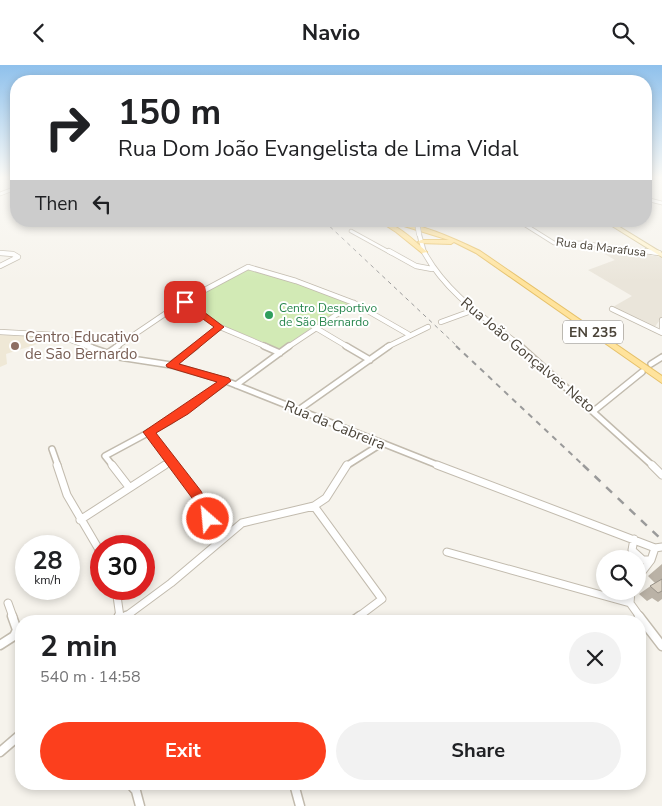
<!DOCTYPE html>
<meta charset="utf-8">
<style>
:root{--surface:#fff;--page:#f2f2f2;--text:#202124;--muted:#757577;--accent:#fc3f1d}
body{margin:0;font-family:"Nunito Sans",sans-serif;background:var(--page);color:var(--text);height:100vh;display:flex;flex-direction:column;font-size:19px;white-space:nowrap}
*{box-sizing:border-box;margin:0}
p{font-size:16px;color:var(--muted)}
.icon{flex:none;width:28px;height:28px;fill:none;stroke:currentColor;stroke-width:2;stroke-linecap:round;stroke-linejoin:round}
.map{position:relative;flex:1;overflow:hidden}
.side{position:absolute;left:15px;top:550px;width:631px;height:175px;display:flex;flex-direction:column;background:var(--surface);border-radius:20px;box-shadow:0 2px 8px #0003}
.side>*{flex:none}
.banner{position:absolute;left:10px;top:10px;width:642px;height:152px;border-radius:20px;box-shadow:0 2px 8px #0003;background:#fff;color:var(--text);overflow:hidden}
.buttons{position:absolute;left:596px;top:485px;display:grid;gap:10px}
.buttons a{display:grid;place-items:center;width:50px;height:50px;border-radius:50%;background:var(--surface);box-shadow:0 2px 8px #0003;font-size:25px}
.speed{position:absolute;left:15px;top:470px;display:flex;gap:10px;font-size:25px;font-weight:700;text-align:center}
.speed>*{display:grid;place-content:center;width:65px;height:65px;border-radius:50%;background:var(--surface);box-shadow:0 2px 8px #0003;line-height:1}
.speed small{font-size:12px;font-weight:400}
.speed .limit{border:8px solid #d22;background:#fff;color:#111}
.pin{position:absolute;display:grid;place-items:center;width:42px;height:42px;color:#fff;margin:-21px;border-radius:10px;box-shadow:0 2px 8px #0006}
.me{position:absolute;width:55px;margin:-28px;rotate:333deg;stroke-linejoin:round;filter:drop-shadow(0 0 4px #0008)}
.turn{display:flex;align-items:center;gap:18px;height:105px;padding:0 25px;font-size:22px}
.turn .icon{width:65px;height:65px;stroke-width:2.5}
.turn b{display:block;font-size:35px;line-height:42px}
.then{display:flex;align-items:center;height:48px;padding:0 25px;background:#0003;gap:10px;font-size:19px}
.round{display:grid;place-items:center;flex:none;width:52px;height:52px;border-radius:26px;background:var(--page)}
.overview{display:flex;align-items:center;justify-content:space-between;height:85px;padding:0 25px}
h1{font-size:30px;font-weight:700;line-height:38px}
.button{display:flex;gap:10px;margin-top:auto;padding:10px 25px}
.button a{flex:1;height:58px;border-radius:30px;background:var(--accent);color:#fff;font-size:20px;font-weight:700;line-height:58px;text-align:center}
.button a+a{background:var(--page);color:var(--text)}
header{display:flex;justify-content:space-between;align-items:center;height:65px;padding:0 25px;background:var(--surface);font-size:22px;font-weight:700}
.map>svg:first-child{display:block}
.residential{fill:#eae5da}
.education{fill:#efe8d6}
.green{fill:#d2eab5}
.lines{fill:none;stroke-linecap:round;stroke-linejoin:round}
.minor-far4-casing{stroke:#c2bbae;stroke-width:4.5}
.minor-far3-casing{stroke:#c2bbae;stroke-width:6}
.minor-far2-casing{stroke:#c2bbae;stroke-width:8}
.minor-far1-casing{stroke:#c2bbae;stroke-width:9}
.minor-casing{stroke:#c2bbae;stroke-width:11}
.tertiary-casing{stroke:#c2bbae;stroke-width:2}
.secondary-casing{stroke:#d6c79b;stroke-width:2}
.primary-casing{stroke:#e6c16a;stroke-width:2}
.minor-far4{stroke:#fff;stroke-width:3}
.minor-far3{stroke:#fff;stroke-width:4.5}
.minor-far2{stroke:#fff;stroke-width:5}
.minor-far1{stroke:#fff;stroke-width:7}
.minor{stroke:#fff;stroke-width:8}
.tertiary{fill:#fff;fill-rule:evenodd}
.secondary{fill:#fff3cd;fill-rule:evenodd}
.primary{fill:#ffe39c;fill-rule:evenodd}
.rail-far2{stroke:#9a9a9a;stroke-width:1;stroke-dasharray:4 4;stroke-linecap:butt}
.rail-far1{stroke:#9a9a9a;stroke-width:2;stroke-dasharray:5.5 5.5;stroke-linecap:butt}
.rail{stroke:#9a9a9a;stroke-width:2.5;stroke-dasharray:8 8;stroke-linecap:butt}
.tertiary-bridge-casing{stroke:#c2bbae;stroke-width:5.5;stroke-linecap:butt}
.tertiary-bridge{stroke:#fff;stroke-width:4.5}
.wall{fill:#bab2a6}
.building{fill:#d8cfc1;stroke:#979187}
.route{fill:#fc3f1d;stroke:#a42913}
.leisure-dot{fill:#2e9e5b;stroke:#fff;stroke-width:2}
.education-dot{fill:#8d6e63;stroke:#fff;stroke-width:2}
.labels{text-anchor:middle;stroke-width:4;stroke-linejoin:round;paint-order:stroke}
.far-street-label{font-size:12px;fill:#4b4439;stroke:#fff}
.far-leisure-label{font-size:12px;fill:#27864d;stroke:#fff;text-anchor:start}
.shield{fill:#fff;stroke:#817c74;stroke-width:1}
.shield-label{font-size:14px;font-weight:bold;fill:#4b4439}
.education-label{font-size:15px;fill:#785e54;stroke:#fff;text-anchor:start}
.street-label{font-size:15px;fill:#4b4439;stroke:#fff}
</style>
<header><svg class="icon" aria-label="back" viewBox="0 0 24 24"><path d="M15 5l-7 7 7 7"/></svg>Navio<svg class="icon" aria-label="search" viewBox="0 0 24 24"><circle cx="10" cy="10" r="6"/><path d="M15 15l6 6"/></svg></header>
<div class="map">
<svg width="662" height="741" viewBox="0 0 662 741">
<rect width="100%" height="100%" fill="#f6f3ec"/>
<!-- residential -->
<path class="residential" d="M591 181 662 192V252L654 263 611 243 632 231 588 205 615 195Z"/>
<!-- education -->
<path class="education" d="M0 270 38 271 53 274 6 289 7 299 0 302Z"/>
<!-- green -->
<path class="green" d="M249 204 300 219 349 238 280 284 223 261 188 236Z"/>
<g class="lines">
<!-- minor-far4 casing -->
<g class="minor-far4-casing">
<path id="minor-far4" d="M0 129 16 123
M646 134 662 138
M519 156 554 178H581L655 188
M587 156H593
M351 166 391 188"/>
</g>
<!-- minor-far3 casing -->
<g class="minor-far3-casing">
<path id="minor-far3" d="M389 186 416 201 432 204
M646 186 659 188
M424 187C447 229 485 253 522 282
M0 188 13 189 18 192 0 201
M184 236 220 262 267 282
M612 244 662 268
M662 255V267
M441 257 474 245
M316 263 348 282
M0 267 56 270 91 282
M116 282 184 236 248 202 296 216 354 238 408 269
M194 282 220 262
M288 282 354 238
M387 282 428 262"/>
</g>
<!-- minor-far2 casing -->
<g class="minor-far2-casing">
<path id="minor-far2" d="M87 281 119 292 171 300 226 316 440 401
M264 281 280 288
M346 281 370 295
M520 281 653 401
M106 289 118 281
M651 299 662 292
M171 300 196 281
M236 320 289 281
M595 345 642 307
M297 346 389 281
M149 367 175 401
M52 384 58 401
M113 401 105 391 170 356 226 316
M163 401 172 396
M346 401 381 379"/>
</g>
<!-- minor-far1 casing -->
<g class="minor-far1-casing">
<path id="minor-far1" d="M57 400 67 430 101 488
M112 400 129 422
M174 400 196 430 215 466 222 473
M437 400 655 483 662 482
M652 400 662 410
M314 441 382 534 358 552
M80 455 165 400
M634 474 632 485 643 495H651L655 483
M447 487 630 538
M638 493 641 508
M638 512 651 495
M116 524 120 552
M631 526 630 538 640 552
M8 538 13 552
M125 552 171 518 242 458 314 441 326 433 347 400"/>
</g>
<!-- minor casing -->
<g class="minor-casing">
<path id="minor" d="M119 551 120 555
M639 551 662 581
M119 556 126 551
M353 556 360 551
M0 580 14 571 17 565 12 551
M0 687 21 669
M130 719 136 726 140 741
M294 719 300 741"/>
</g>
<!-- tertiary casing -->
<g class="tertiary-casing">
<path id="tertiary" d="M417 168 421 169 426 187V188L422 187Z"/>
</g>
<!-- secondary casing -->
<g class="secondary-casing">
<path id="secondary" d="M604 156H610L662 188V192Z"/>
</g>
<!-- primary casing -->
<g class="primary-casing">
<path id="primary" d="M379 156C394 156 415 176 427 187L422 188 396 167Z
M388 156C416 156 455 174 480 186L662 311V318L476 188 454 177 451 179 419 178 418 177 421 175H449Z"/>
</g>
<!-- minor-far4 -->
<use href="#minor-far4" class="minor-far4"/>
<!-- minor-far3 -->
<use href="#minor-far3" class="minor-far3"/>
<!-- minor-far2 -->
<use href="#minor-far2" class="minor-far2"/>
<!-- minor-far1 -->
<use href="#minor-far1" class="minor-far1"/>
<!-- minor -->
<use href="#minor" class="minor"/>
<!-- tertiary -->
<use href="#tertiary" class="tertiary"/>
<!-- secondary -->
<use href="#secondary" class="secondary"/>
<!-- primary -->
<use href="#primary" class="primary"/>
<!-- rail-far2 -->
<path class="rail-far2" d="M324 156 458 282"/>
<!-- rail-far1 -->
<path class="rail-far1" d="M456 281 584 401"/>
<!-- rail -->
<path class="rail" d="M583 400 662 475"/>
<!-- tertiary-bridge casing -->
<g class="tertiary-bridge-casing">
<path id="tertiary-bridge" d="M417 157 419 169"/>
</g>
<!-- tertiary-bridge -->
<use href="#tertiary-bridge" class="tertiary-bridge"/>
</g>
<!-- wall -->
<path class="wall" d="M662 499V534L658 537 652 533 647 536 639 529 655 518 648 511Z"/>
<!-- building -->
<path class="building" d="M662 514V526L658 528 650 521Z"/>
<!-- sky -->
<linearGradient id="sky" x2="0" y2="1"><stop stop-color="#8fc1ec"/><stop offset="0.52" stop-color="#fbfaf6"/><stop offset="1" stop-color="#fbfaf6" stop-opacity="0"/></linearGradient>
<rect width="662" height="216" fill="url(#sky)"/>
<!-- route -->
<path class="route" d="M182 235H188L224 262 179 299 229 313 231 316 188 349 156 368 201 426 215 454 213 458 208 460 204 458 192 433 143 367 217 317 167 302 166 300 214 262 182 239Z"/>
<!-- markers -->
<circle class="leisure-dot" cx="269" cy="250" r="5"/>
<circle class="education-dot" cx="15" cy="281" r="5"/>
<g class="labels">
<!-- far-street labels -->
<g class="far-street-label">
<text transform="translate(601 182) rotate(7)" y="4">Rua da Marafusa</text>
</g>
<!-- far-leisure labels -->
<g class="far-leisure-label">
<text x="279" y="247">Centro Desportivo<tspan x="279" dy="14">de São Bernardo</tspan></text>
</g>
<!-- shield labels -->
<rect class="shield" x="563" y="255.5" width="60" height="23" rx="4"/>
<g class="shield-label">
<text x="593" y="272">EN 235</text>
</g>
<!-- education labels -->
<g class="education-label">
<text x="25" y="277">Centro Educativo<tspan x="25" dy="17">de São Bernardo</tspan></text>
</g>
<!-- street labels -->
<g class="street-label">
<text transform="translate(528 290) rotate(40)" y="5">Rua João Gonçalves Neto</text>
<text transform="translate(335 360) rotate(22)" y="5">Rua da Cabreira</text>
</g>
</g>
</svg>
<div class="buttons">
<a><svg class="icon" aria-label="search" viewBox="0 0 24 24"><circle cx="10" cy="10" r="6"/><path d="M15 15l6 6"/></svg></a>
</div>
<div class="speed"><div>28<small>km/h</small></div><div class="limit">30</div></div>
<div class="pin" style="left:185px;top:237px;background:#d93025"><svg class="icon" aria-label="arrive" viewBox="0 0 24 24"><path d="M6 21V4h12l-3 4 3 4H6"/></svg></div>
<svg class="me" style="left:208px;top:454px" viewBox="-20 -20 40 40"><circle r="17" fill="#fc3f1d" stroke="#fff" stroke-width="3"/><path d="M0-11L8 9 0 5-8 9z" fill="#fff"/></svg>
<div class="banner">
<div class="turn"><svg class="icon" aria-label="right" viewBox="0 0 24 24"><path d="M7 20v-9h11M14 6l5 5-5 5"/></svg><div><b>150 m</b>Rua Dom João Evangelista de Lima Vidal</div></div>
<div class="then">Then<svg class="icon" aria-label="left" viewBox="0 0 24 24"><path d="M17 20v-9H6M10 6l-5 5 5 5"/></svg></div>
</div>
<section class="side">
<div class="overview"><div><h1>2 min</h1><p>540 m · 14:58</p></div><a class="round"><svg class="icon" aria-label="close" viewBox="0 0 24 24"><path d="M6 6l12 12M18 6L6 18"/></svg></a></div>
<div class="button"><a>Exit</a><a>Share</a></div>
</section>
</div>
